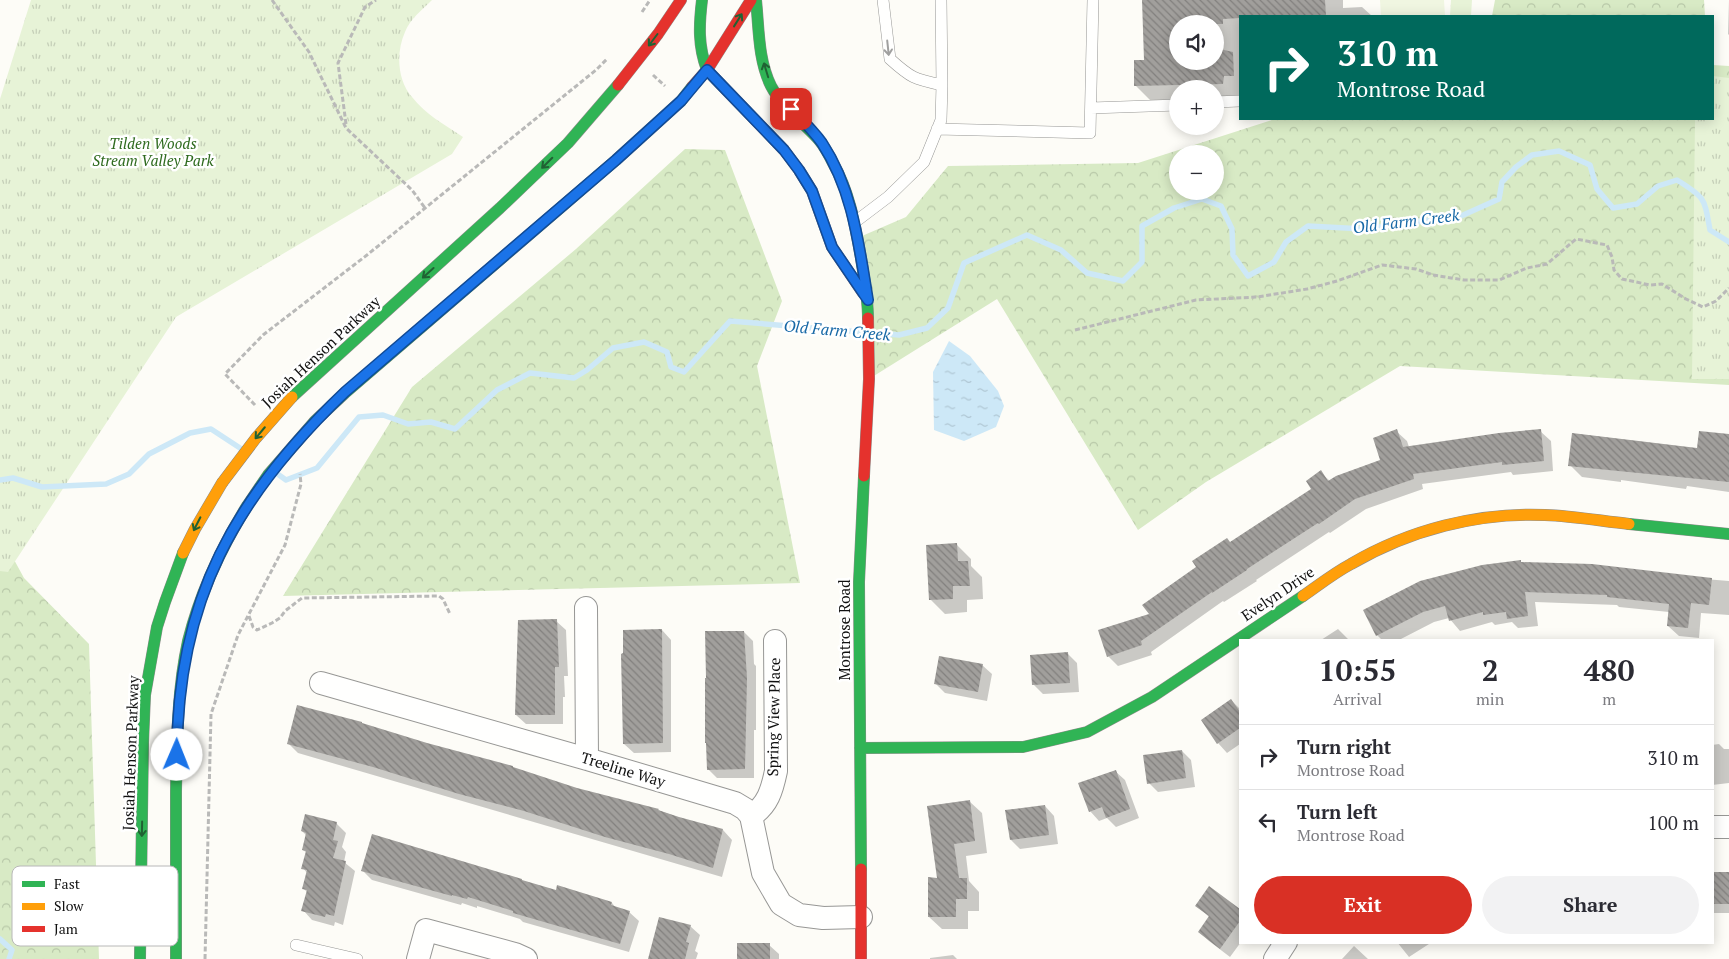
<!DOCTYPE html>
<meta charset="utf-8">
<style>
:root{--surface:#fff;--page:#f2f2f3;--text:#2b2b33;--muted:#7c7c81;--line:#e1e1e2;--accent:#d93025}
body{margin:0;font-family:"PT Serif",serif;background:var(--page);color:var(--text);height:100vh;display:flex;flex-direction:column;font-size:19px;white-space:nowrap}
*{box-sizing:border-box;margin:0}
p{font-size:16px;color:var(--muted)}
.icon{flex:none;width:28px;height:28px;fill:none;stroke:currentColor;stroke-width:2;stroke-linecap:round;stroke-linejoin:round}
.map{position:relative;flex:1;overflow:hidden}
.panel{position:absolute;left:1239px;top:639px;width:475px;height:305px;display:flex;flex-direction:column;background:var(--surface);border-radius:0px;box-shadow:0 2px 12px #0003}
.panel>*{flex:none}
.banner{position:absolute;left:1239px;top:15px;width:475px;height:105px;border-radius:0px;box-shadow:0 2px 12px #0003;background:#00695c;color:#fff;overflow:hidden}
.fabs{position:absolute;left:1169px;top:15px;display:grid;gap:10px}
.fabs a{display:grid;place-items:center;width:55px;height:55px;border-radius:50%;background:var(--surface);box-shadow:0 2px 12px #0003;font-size:25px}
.pin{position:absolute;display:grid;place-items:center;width:42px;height:42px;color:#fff;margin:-21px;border-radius:10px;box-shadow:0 2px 8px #0006}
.me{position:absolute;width:55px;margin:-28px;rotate:1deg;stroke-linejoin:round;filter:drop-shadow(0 0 4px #0008)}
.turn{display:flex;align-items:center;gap:18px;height:105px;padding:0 15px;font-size:22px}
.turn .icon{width:65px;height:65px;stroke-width:2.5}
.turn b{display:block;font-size:35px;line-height:42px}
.eta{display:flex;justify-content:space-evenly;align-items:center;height:85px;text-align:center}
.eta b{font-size:30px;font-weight:700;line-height:35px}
.primary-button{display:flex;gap:10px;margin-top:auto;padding:10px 15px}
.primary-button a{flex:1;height:58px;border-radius:30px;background:var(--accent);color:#fff;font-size:20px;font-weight:700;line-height:58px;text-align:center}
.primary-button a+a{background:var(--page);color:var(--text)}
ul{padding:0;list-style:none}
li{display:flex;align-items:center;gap:15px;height:65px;padding:0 15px;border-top:1px solid var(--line)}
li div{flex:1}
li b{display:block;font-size:19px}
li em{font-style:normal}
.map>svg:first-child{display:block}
.forest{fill:url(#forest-crowns);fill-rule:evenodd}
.park{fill:url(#park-tufts)}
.pitch{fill:#f0f6e1}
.water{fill:url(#water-ripples)}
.shadow{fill:#0003;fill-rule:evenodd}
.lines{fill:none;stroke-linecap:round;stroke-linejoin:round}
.stream{stroke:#cde8f7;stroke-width:5.5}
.building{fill:url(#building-back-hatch)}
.lane-casing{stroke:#979795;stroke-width:12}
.street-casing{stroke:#979795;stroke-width:24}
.fast-casing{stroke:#8e8d8b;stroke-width:12}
.slow-casing{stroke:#8e8d8b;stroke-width:12}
.jam-casing{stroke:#8e8d8b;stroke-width:12}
.path{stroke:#b9b9b8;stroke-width:3;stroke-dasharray:5 2.5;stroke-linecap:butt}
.lane{stroke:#fffffe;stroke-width:11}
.street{stroke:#fffffe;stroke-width:22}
.fast{stroke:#30b455;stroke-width:11}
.slow{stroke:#ff9f0a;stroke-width:11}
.jam{stroke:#e5322d;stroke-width:11}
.fast-bridge-casing{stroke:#858482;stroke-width:12;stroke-linecap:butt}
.slow-bridge-casing{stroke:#858482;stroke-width:12;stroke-linecap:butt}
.fast-bridge{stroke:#30b455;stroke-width:11}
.slow-bridge{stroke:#ff9f0a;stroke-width:11}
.oneway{stroke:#206233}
.oneway2{stroke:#a0a09f}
.route-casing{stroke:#114b97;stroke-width:12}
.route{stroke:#1a73e8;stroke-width:9}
.labels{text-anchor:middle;stroke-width:5;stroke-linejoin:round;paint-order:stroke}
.park-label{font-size:15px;font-style:italic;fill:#2f6b1f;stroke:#fff}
.street-label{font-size:15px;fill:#111;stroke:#fff}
.water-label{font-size:16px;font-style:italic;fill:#1768a6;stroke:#fff}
.key{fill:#fff;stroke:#b8b8b8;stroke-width:1}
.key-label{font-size:14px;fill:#111}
</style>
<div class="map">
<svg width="1729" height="959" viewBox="0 0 1729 959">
<defs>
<pattern id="forest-crowns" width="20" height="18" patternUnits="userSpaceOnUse" patternTransform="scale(1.25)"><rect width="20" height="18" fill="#d8eac5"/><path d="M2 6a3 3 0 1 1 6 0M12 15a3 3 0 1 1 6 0" fill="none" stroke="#b8c8a8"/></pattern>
<pattern id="park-tufts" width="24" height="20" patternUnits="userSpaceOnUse" patternTransform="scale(1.25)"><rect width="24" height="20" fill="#e7f3d7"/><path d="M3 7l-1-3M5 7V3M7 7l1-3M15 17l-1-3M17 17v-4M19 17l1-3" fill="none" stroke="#c5cfb8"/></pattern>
<pattern id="water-ripples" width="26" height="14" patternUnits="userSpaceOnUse" patternTransform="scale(1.25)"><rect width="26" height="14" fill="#cde8f7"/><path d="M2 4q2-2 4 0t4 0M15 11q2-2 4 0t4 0" fill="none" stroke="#afc6d3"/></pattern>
<pattern id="building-back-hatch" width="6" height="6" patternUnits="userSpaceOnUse" patternTransform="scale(1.25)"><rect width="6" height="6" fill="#a19f9c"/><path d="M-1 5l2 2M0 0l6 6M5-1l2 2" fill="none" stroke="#82807e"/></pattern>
</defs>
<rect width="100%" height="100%" fill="#fdfcf7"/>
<!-- forest -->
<path class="forest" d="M1495 0H1704L1705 16H1492Z
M1713 65 1729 66V385L1400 366 1206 482 1138 530 997 299 869 379 855 239 906 217 948 166 1138 163 1275 119H1712ZM1178 154H1215V191H1178Z
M685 149 725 150 782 301 757 366 800 583 283 596 412 387 576 249Z
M0 534 24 578 89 644 99 959H0Z"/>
<!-- park -->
<path class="park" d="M31 0H432C423 9 410 19 405 32 396 52 397 80 412 97 425 114 445 125 463 137L452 154 176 317 8 572 0 571V99Z
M1451 0H1472L1471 16H1450Z
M1713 76 1729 78V379H1692L1695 119H1712Z"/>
<!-- pitch -->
<path class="pitch" d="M1380 0H1444L1445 16H1381Z"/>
<!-- water -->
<path class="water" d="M949 341 970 356 998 391 1004 406 996 427 964 441 934 430 933 372Z"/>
<!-- shadow -->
<path class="shadow" d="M1144 0H1343V8L1362 7 1372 16H1240V102H1215V89H1178V103L1154 104 1136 86 1145 61ZM1178 24H1215V61H1178Z
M1729 0V35L1728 34Z
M1396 431 1407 441 1409 447 1540 431 1551 441 1553 471 1513 475 1511 472 1422 484 1423 489 1366 509 1330 533 1329 532 1256 580 1257 581 1224 602 1223 601 1151 652 1152 655 1118 666 1108 656 1231 543 1313 490 1320 472 1330 481 1382 461Z
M1729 435V492L1687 486 1686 489 1621 480V482L1582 477 1570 465 1698 449Z
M957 545 971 559V566L982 577 983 599 967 600V612L945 614 930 599Z
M1520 561 1523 564 1729 581V615L1701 613 1699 638 1679 636 1668 626 1669 612 1619 607 1617 605 1535 602 1538 626 1518 628 1512 622 1495 625 1492 622 1460 631 1449 618 1434 622 1399 640H1382L1377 635 1365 611Z
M556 621 566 630 567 655 568 676H564L565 697H563V724H526L516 715Z
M1338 629 1349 640H1321Z
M662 630 671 640V752L634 753 624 744Z
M744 632 753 641 754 664 756 666V730H754V778H717L708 769Z
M1068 654 1077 663 1079 692 1043 694 1033 684Z
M982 665 992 674 987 701 945 693 936 684Z
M1231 700 1240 709V744L1227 753 1218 743 1202 720Z
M364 725 577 789 658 810 679 818 723 830 732 840 722 877 298 753 288 743Z
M1719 744 1724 749H1729V783L1712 785V745Z
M1182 751 1191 760 1195 787 1158 792 1149 783Z
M1115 771 1125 780 1139 818 1116 827 1107 818 1099 821 1090 811Z
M969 801 982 813 987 853 966 856 969 881 979 892V911H968V929H942L929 917 939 879Z
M1045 806 1054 816 1058 844 1020 849 1011 840Z
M336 823 346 833 342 847 346 852 344 862 355 871 343 925 335 922 334 926 312 920 303 910 307 892 303 888 307 873 303 868 307 853 303 850 307 836 302 831Z
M363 871 557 892 558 887 612 903 616 908 629 912 639 921 629 952 523 922 520 919 477 906V908L462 903 461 905 372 880Z
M1712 874H1729V913H1712Z
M1197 906 1240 910 1241 942 1230 957 1209 941 1199 932 1209 917Z
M690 926 700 935 695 951 698 953 696 959H649Z
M1397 942H1432L1409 957Z
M769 945 779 954V959H739Z
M1354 946 1368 959H1342Z
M953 955 957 959H930V958Z"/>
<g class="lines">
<!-- stream -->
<path class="stream" d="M876 333 899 335 927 328 948 308 964 263 1027 235 1061 250 1087 273 1123 281 1142 262V226L1174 208 1202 199 1221 206 1232 229 1233 255 1248 276 1274 262 1286 242 1308 226 1364 229 1461 216 1499 199 1502 182 1516 167 1532 155 1559 151 1590 165 1597 189 1613 208 1637 204 1658 186 1677 180C1706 198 1704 198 1710 230L1729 242
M279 475 286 480 317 468 359 417 383 415 408 424 431 422 455 429 497 390 530 373 574 378 587 370 613 348 644 342 667 352 671 367 684 372 730 321 862 332
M0 480 13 478 42 487 106 484 129 474 149 454 190 433 211 429 240 448
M0 939 12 950 9 959"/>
</g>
<!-- building -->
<path class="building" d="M1142 0H1325L1326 16H1240V18L1223 19V24H1178V61H1215V48L1233 52 1234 76H1224L1223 84 1134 86V60H1144Z
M1397 429 1403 447 1499 433 1541 429 1544 461 1502 465V462L1413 474 1414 479 1355 499 1319 524 1318 523 1247 569V570L1212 593V592L1141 641 1142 645 1107 657 1098 630 1149 614 1142 605 1196 567 1192 561 1227 538 1230 542 1311 489 1306 481 1321 470 1328 481 1336 476 1380 460 1373 438Z
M1699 431 1729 434V482L1568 466 1572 433 1697 448Z
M957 543 958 561H968L970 586H953V599L929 600 926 545Z
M1521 560V562L1592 564 1712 578 1709 605 1691 603 1688 628 1667 626 1669 604 1607 597V595L1525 592 1528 616 1507 619 1506 612 1483 615V612L1449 621 1445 606 1423 612 1376 636 1363 610 1420 581 1482 565Z
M557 619 559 667H555V715H515L518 620Z
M662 629 663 743 623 744 621 654 623 653V630Z
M705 631H744L747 678 745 769 707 770 706 743H705V678H706Z
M1068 652 1070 683 1032 685 1030 655Z
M939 656 983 664 978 692 934 684Z
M1231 699 1240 712V728L1217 744 1201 720Z
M297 705 362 722V723L427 743 513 766V767L577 788 659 809 658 810 679 817 723 829 713 868 669 854 605 837 524 811 459 794 373 767 287 744Z
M1182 750 1186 778 1147 784 1143 755Z
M1116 770 1130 809 1106 818 1102 807 1089 812 1078 783Z
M970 800 975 841 954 844 959 878H967V899H956V917H928V877L937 878 927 806Z
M1045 805 1049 835 1010 840 1005 810Z
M305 814 337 822 333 840 338 841 333 858 346 861 334 916 326 914 325 917 301 911 307 890 302 889 307 870 301 869 306 851 302 850 306 833 301 831Z
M372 834 522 879V880L556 890 557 885 612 902 611 905 630 911 620 944 513 913V911L468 897 467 899 452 895V896L361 871Z
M1712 872H1729V904H1712Z
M1209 886 1240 909V921L1220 949 1198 932 1209 916 1195 906Z
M659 917 691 925 686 942 689 943 685 959H648Z
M737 943H770V959H737Z"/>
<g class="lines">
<!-- lane casing -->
<g class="lane-casing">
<path id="lane" d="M883 0 890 59C911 78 914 79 942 85
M1215 102 1240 101
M1091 108 1178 105
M937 129 1090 133 1093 0
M855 222 888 197 924 162 941 120 942 85 941 0
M296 945 357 959"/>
</g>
<!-- street casing -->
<g class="street-casing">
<path id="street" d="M586 608 587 759
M321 683 587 759 735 803 745 809 751 816 763 873 781 904 799 915 823 918 861 917
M751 816C768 805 772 790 776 771L775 641
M1712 827H1729
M418 959 426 930 515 954 526 959
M1275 959 1286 942"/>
</g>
<!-- fast casing -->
<g class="fast-casing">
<path id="fast" d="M702 0C699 25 698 46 707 70
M756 0C759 28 758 60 771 86 782 107 804 123 819 140 825 147 829 155 833 163 850 193 855 225 861 258 864 278 868 298 868 318
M292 397 500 208 568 143 618 85
M315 421 345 393 616 160 681 101 692 87
M1629 524 1729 534
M860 748 1023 747 1087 732 1152 697 1303 596
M861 869 859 582 864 476
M140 959 143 743 145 695 157 627 165 602 183 553
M176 959C176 903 176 848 176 792 177 741 177 691 188 641 200 593 221 548 247 506"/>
</g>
<!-- slow casing -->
<g class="slow-casing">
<path id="slow" d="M183 553 195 529 222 483
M1303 596C1319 585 1334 573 1351 564 1409 530 1478 512 1545 515 1573 516 1601 521 1629 524"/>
</g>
<!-- jam casing -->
<g class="jam-casing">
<path id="jam" d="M707 70 784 150 799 170 812 191 832 247 863 293
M618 85 658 34 681 0
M692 87 707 70 751 0
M864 476 869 379 868 318
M861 869V959"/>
</g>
<!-- path -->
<path class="path" d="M272 0 309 52 346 128 412 190 425 208
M642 12 650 0
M653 75 665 86
M346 124 338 63 365 7 376 0
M1075 330 1196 300 1257 297 1307 289 1337 281 1382 265 1416 269 1433 275 1464 280H1499L1527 268 1547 264 1576 239 1607 245 1612 257 1614 270 1622 279 1650 285 1662 284 1686 299 1703 307 1716 301 1729 288
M255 405 225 374 263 335 367 255 596 70 607 59
M249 616 253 627 257 630 272 623 280 618 285 611 302 598 439 596 443 599 450 614
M205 959 211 714 238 635 285 545 301 484 300 474"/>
<!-- lane -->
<use href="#lane" class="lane"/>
<!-- street -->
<use href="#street" class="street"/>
<!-- fast -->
<use href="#fast" class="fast"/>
<!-- slow -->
<use href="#slow" class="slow"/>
<!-- jam -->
<use href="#jam" class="jam"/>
<!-- fast-bridge casing -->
<g class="fast-bridge-casing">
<path id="fast-bridge" d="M247 506 268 475 315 421"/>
</g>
<!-- slow-bridge casing -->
<g class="slow-bridge-casing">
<path id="slow-bridge" d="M222 483 256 438 292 397"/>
</g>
<!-- fast-bridge -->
<use href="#fast-bridge" class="fast-bridge"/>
<!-- slow-bridge -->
<use href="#slow-bridge" class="slow-bridge"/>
</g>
<!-- one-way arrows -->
<defs><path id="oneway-shaft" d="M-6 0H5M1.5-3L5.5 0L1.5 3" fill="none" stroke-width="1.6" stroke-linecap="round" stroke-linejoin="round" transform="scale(1.25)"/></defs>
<g class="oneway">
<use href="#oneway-shaft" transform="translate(738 20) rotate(-58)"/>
<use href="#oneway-shaft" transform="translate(653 40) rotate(127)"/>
<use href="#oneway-shaft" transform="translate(766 70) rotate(-107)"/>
<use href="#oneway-shaft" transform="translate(547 163) rotate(135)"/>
<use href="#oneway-shaft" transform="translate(428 273) rotate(138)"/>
<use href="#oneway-shaft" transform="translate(260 433) rotate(130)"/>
<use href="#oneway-shaft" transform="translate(197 524) rotate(117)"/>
<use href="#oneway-shaft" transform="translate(142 829) rotate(91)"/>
</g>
<use class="oneway2" href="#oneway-shaft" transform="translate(888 48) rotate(84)"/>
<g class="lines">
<!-- route casing -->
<g class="route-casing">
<path id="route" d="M177 755C177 600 235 497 345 392L616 160 681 101 707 70 784 150 799 170 812 191 832 247 868 300C859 246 853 190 822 143 813 130 801 119 791 109"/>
</g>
<!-- route -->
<use href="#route" class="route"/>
</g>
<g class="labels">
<!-- park labels -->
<g class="park-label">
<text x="153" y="149">Tilden Woods<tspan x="153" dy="17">Stream Valley Park</tspan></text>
</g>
<!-- street labels -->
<g class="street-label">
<text transform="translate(321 352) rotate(-43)" y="5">Josiah Henson Parkway</text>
<text transform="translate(1278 594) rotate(-34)" y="5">Evelyn Drive</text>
<text transform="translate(845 630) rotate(-90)" y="5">Montrose Road</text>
<text transform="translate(774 717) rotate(-89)" y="5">Spring View Place</text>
<text transform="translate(131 753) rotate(-88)" y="5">Josiah Henson Parkway</text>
<text transform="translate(623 770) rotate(17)" y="5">Treeline Way</text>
</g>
<!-- water labels -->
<g class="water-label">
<text transform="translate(1406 221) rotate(-7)" y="6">Old Farm Creek</text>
<text transform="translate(837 330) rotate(5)" y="6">Old Farm Creek</text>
</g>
</g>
<!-- legend -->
<rect x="12" y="866" width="166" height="80" rx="8" class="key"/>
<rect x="22" y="881" width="23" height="6" fill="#30b455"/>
<rect x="22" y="903" width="23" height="7" fill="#ff9f0a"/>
<rect x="22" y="926" width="23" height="6" fill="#e5322d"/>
<g class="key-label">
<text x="54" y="889">Fast</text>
<text x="54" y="911">Slow</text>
<text x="54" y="934">Jam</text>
</g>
</svg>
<div class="fabs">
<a><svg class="icon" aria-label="sound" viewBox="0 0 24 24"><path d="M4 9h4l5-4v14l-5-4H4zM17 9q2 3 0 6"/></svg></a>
<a>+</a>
<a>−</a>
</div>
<div class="pin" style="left:791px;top:109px;background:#d93025"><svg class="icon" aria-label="arrive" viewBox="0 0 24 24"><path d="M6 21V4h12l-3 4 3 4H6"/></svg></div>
<svg class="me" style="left:177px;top:755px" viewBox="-20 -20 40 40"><circle r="19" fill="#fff"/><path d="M0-13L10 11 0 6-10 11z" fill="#1a73e8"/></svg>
<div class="banner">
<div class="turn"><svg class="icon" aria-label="right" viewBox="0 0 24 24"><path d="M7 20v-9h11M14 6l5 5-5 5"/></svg><div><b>310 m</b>Montrose Road</div></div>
</div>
<section class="panel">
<div class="eta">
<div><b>10:55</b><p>Arrival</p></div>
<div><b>2</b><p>min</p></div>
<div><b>480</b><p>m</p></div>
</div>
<ul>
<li><svg class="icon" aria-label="right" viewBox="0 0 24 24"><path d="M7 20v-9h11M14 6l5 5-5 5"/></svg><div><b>Turn right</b><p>Montrose Road</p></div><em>310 m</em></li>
<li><svg class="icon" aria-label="left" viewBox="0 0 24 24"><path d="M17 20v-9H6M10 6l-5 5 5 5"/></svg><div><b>Turn left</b><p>Montrose Road</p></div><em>100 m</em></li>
</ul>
<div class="primary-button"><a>Exit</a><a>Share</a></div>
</section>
</div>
